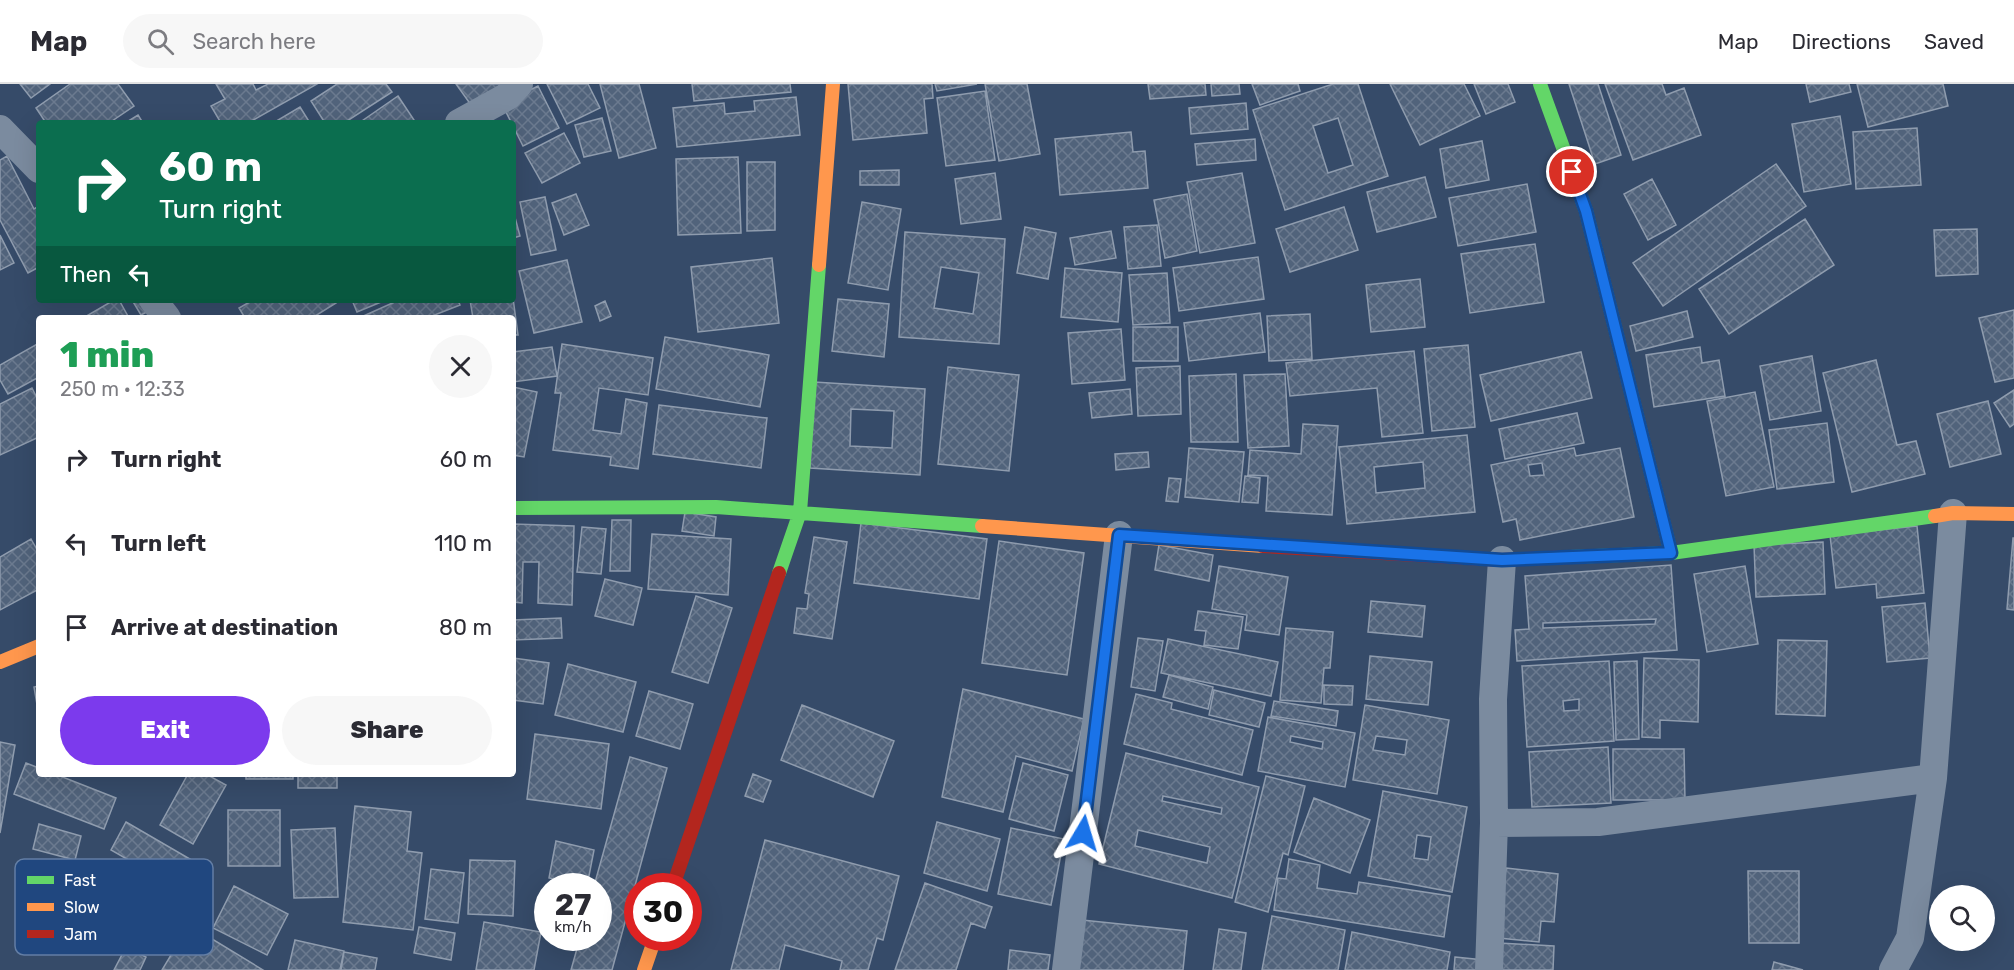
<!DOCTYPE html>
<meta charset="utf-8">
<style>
:root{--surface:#fff;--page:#f7f7f7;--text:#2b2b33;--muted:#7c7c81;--line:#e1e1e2;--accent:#7c3aed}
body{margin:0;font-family:Rubik,sans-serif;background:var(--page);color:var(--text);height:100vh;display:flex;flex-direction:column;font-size:22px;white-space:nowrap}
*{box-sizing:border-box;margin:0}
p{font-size:20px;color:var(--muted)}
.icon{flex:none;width:33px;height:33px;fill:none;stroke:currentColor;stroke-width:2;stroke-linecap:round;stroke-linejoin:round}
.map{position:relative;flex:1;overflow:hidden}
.drawer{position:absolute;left:36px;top:231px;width:480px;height:462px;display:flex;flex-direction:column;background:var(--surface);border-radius:6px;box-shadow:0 6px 24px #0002}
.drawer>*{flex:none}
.banner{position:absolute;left:36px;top:36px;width:480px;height:183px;border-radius:6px;box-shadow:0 6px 24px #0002;background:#0b6e4f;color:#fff;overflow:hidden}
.fabs{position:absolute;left:1929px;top:801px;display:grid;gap:12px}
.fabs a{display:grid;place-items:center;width:66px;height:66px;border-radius:50%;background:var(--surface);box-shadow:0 6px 24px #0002;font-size:30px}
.speed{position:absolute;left:534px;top:789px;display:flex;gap:12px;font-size:30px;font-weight:700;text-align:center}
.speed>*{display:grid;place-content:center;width:78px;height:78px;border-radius:50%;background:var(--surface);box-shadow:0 6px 24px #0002;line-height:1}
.speed small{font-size:15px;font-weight:400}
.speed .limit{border:9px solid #d22;background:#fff;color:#111}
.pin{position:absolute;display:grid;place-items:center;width:51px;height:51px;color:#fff;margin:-26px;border:3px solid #fff;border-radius:50%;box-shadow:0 2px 6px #0007}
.me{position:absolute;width:66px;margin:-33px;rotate:7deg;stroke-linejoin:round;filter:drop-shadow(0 0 4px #0008)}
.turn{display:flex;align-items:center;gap:21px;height:126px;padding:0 24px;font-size:27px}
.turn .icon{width:78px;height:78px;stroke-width:2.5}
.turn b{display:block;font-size:42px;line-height:51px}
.then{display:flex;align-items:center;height:57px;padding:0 24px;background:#0003;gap:12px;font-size:22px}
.round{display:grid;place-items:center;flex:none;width:63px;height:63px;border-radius:32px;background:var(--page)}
.overview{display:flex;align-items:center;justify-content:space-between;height:102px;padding:0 24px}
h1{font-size:36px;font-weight:800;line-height:45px;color:#1e9e55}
.action{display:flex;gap:12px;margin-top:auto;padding:12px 24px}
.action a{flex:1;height:69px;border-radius:36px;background:var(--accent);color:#fff;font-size:24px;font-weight:800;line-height:69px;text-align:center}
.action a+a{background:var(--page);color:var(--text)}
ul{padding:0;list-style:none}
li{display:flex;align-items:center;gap:18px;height:84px;padding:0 24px}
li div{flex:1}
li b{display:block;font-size:22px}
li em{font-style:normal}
header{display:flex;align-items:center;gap:36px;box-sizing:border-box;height:84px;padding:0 30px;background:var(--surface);border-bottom:2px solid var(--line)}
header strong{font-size:28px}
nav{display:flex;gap:33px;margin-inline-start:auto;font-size:21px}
.search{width:420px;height:54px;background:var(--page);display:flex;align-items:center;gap:15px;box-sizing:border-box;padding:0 21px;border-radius:33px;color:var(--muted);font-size:22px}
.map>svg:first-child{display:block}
.building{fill:url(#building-cross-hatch);stroke:#8f9cae;stroke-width:1.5;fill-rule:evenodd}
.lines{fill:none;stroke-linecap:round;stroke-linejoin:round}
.street{stroke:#7b8b9f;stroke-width:28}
.fast{stroke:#63d668;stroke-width:14}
.slow{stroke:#ff974d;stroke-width:14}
.jam{stroke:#b3261e;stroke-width:14}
.route-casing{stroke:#114b97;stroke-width:15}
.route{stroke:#1a73e8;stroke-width:10}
.key{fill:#20477f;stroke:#637ea5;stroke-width:1.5}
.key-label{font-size:16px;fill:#fff}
</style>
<header>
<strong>Map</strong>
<div class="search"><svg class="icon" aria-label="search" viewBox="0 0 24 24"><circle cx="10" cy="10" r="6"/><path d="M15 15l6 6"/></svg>Search here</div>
<nav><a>Map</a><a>Directions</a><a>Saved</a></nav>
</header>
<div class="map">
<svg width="2014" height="886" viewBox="0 0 2014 886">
<defs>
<pattern id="building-cross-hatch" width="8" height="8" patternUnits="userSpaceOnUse" patternTransform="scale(1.5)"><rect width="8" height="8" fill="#51637b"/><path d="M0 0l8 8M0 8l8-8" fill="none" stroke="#6b7a8f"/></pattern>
</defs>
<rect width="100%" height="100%" fill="#364b69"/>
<!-- building -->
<path class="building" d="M20 0H50L31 14Z
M70 0H118L134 22 109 39H46L36 24Z
M216 0H253L256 6 268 0H317L248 39H221L211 22 225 15Z
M337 0H386L392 8 344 39H325L311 17Z
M456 0H502L471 21Z
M547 0H588L600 24 567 40Z
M600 0H639L656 64 619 74Z
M692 0H790L791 8 694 17Z
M848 0H932L933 14 924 15 927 49 853 56Z
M935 0H977L937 7Z
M985 0H1027L1040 70 999 77Z
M1148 0H1205L1206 11 1150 15Z
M1211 0H1239L1240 10 1212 12Z
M1252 0H1298L1300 7 1260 21Z
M1333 0H1358L1388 92 1285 126 1253 26ZM1338 34 1353 81 1328 89 1313 42Z
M1390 0H1464L1480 32 1420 61Z
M1474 0H1508L1515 18 1486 30Z
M1569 0H1598L1621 71 1595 80Z
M1605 0H1662L1666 11 1684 4 1701 51 1633 76Z
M1806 0H1849L1851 8 1810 18Z
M1857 0H1943L1948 22 1868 43Z
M538 2 559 44 523 62 502 20Z
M985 7 995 76 946 82 937 14Z
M398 12 416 39H359Z
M796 13 800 51 677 63 673 24 724 19 725 30 755 27 754 17Z
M1246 19 1248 45 1191 50 1189 24Z
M300 23 310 39H273Z
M138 31 143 39H125Z
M1840 32 1851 100 1804 108 1792 40Z
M602 34 611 67 584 73 575 41Z
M1917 44 1921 101 1856 105 1853 48Z
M1131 48 1133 68 1145 67 1148 104 1060 111 1055 55Z
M564 49 580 79 542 99 525 69Z
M1255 55 1256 76 1197 81 1195 60Z
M1482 57 1489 96 1446 104 1440 65Z
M7 72 34 125 39 122V183L28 189 0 136V76Z
M738 73 741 149 678 151 676 75Z
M747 78H775V146L747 147Z
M1776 80 1806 122 1663 222 1633 179Z
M899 86V101H860V87Z
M995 89 1001 135 961 140 955 95Z
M1242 89 1255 159 1200 169 1187 98Z
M1425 93 1436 133 1377 148 1367 108Z
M1652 95 1676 141 1648 156 1624 110Z
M1527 100 1536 148 1458 162 1449 114Z
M576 110 589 141 564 151 552 119Z
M1187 110 1197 167 1165 174 1154 116Z
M545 113 556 166 531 171 520 118Z
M862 118 901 125 888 206 848 199Z
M1344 123 1358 166 1290 188 1276 145Z
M513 126 520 152 513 154Z
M1805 135 1834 181 1729 250 1699 205Z
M1157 141 1161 182 1128 185 1124 143Z
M1025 143 1056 149 1048 195 1017 189Z
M1977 145 1978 190 1936 192 1934 146Z
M1111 147 1116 174 1075 181 1070 154Z
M905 148 1005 155 999 260 899 253ZM941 183 979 189 973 230 934 224Z
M0 151 14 179 0 186Z
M1535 160 1544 218 1470 229 1461 170Z
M1258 173 1264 215 1179 227 1173 184Z
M772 174 779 239 698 248 691 183Z
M567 176 582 238 534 249 519 187Z
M1065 184 1122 189 1118 238 1061 233Z
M1167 189 1170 239 1133 241 1129 191Z
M1420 195 1425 243 1371 248 1366 201Z
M513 214 518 251H513V234H473L470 216Z
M838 215 889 220 884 273 832 267Z
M114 216H119L129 234H83Z
M132 216H139L147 228 141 231Z
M253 216H334L336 219 312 234H245L239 224Z
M352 216H386L357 228Z
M399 216H458L460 221 427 234H359Z
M605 217 611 232 600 237 595 222Z
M2014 226V294L1995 298 1979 234Z
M1687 227 1693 253 1636 267 1630 242Z
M1260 229 1265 268 1189 277 1184 239Z
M1310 230 1312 275 1269 277 1267 232Z
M1133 243H1178V277H1133Z
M1121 245 1125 296 1072 300 1068 249Z
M665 253 769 271 760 323 656 305Z
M39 259V293L8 310 0 296V281Z
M562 260 653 274 648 311 599 304 593 346 621 350 626 315 647 319 638 385 610 381 611 373 553 366 561 309H555Z
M1468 261 1475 343 1432 347 1424 265Z
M552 263 557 292 513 298V268Z
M1700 263 1702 279 1719 276 1725 312 1654 323 1646 271Z
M1414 267 1423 349 1382 353 1377 304 1290 312 1286 279Z
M1581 268 1592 314 1491 337 1480 291Z
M1812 272 1821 327 1770 336 1760 282Z
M1876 276 1897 361 1916 357 1925 390 1852 408 1823 289Z
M1180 282 1181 330 1138 332 1136 284Z
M948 283 1019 291 1009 387 938 380Z
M1236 290 1238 358H1191L1189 292Z
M1285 290 1289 362 1248 364 1244 291Z
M814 298 925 305 920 391 810 384ZM851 325 894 327 892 364 850 362Z
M513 303 537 308 524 373 513 371Z
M32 304 39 318V353L0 371V320Z
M1130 305 1132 330 1092 334 1089 309Z
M2014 306V340L2010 343 1994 319Z
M1755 308 1774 403 1726 412 1707 317Z
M1988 317 2001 370 1950 383 1937 330Z
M659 321 767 334 761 384 653 370Z
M1577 329 1584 359 1505 375 1499 345Z
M1827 339 1834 398 1777 405 1769 346Z
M1303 340 1338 342 1332 431 1266 427 1268 392 1248 391 1250 366 1301 370Z
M1467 351 1475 428 1347 440 1339 363ZM1423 378 1425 404 1376 409 1374 383Z
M1189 364 1244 368 1239 418 1185 413Z
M1574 364 1576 372 1620 364 1634 433 1520 456 1516 435 1503 438 1491 381ZM1542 379 1544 391 1530 392 1528 381Z
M1148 368 1149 383 1116 386 1115 370Z
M1245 392 1260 394 1258 419 1242 418Z
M1169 394 1181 395 1178 418 1166 417Z
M685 428 716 433 714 452 682 447Z
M612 436H631L630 487H610Z
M861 439 987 455 979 515 854 499Z
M513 440 574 442 572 521 538 519 539 478H523L522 519 513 518Z
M1917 442 1924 509 1877 514 1876 500 1836 504 1830 451Z
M582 443 606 445 601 490 577 488Z
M652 450 731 455 728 511 648 505Z
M814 453 847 458 832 555 794 549 797 524 807 525 809 510 805 509Z
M2013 454H2014V526L2007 525Z
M31 455 39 469V505L0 526V473Z
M999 457 1084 469 1067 591 982 579Z
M1823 458 1825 510 1756 513 1754 461Z
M1159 461 1213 471 1209 497 1155 486Z
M1671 481 1677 566 1517 577 1515 546 1529 545 1525 492ZM1656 535 1655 540 1543 544V539Z
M1219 482 1288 493 1279 551 1245 546 1247 531 1212 525Z
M1745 482 1758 560 1707 568 1694 490Z
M605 495 642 504 633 541 595 532Z
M696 512 732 524 708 599 672 588Z
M1371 517 1425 522 1422 553 1368 548Z
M1925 519 1930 574 1887 578 1882 523Z
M1198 527 1243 533 1238 565 1204 561 1206 547 1195 546Z
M561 534 562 554 513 556V536Z
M1286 544 1333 548 1330 584H1324L1321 619 1280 616Z
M1138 554 1163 557 1155 607 1131 603Z
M1168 555 1278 578 1271 612 1161 589Z
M1778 556 1827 557 1825 632 1776 630Z
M1370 572 1432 578 1428 621 1366 615Z
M513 574 549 579 543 620 513 616Z
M1644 574 1699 576 1698 638 1660 636V654L1642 653Z
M1609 577 1614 657 1527 663 1522 582ZM1579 615V626L1564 627 1563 617Z
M1637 577 1639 655 1616 656 1614 578Z
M568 580 636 598 623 648 555 631Z
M1169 591 1213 603 1208 625 1163 613Z
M1324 601 1353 602 1352 621 1324 620Z
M39 602V632L34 603Z
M963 605 1084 635 1072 687 1016 672 1003 728 942 713Z
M1214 606 1265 619 1259 643 1209 631Z
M649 607 693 620 680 665 636 652Z
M1136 610 1172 619 1171 625 1253 646 1242 691 1124 660Z
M1274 617 1338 627 1336 642 1271 632Z
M802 621 894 657 873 713 781 676Z
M1365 621 1449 636 1437 710 1353 696ZM1376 652 1407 656 1405 671 1373 666Z
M1268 633 1355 649 1345 703 1258 687ZM1291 652 1323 658 1322 665 1290 658Z
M535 650 609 660 601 725 527 715Z
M0 658 15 661 0 749Z
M1608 663 1611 719 1532 723 1529 668Z
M1613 665H1684L1685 716H1613Z
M1126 669 1259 703 1232 814 1099 780ZM1163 712 1222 724 1221 730 1162 717ZM1138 746 1210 763 1207 779 1135 762Z
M630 673 667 684 612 886H571L580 854H598V802H594Z
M26 679 39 684V690H55L116 714 104 745 14 710Z
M1023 679 1068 691 1054 747 1009 735Z
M188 690H206L226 701 193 760 160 741Z
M246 690H293V695H246Z
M298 690H337V704H298Z
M753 690 771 697 763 718 745 712Z
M1266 692 1305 702 1288 771 1283 769 1268 828 1235 818Z
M1383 707 1467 723 1452 808 1368 792ZM1417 751 1431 753 1428 776 1414 774Z
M1314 714 1370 736 1350 789 1294 768Z
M355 722 411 728 407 767 422 769 413 846 343 838Z
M228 726H280V782H228Z
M126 738 202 782 186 809 111 766Z
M937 738 1000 755 987 807 924 789Z
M39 740 81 752 75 776 33 765Z
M335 744 338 813 294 814 291 746Z
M1011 744 1064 755 1051 821 998 810Z
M765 756 899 792 883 856 877 854 868 886H840L842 877 785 861 779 886H731Z
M556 757 594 766 587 802 549 794Z
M1289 775 1320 781 1317 804 1357 810 1359 798 1450 812 1444 853 1274 826 1278 794 1286 795Z
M470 776 515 777 513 832 468 830Z
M1506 784 1558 790 1554 838 1541 837 1539 858 1499 854Z
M431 785 464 789 458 839 425 835Z
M1748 787H1799V859H1749Z
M925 799 992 823 985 844 971 839 956 886H895Z
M234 802 288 830 267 871 213 844Z
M1272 832 1345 846 1338 886H1262Z
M1082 836 1187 847 1183 886H1079Z
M484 838 541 848 534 886H476Z
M189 841 263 886H162Z
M419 843 455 849 451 876 414 869Z
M1219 845 1246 849 1241 886H1213Z
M1352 848 1450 868 1447 886H1345Z
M295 856 344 867 340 886H288Z
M1499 859 1554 862 1553 886H1498Z
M126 863 146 873 140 886H114Z
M1010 866 1050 871 1048 886H1008Z
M344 868 377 874 375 886H341Z
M1455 873 1484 876 1483 886H1454Z
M1774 878 1803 886H1772Z"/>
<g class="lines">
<!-- street -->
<path class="street" d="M459 39 508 12 519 0
M0 45 39 85
M153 216 167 234
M1494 739 1598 738 1933 694
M1066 886 1119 451
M1489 886 1494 739 1493 615 1502 476
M1893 886 1910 854 1933 694 1953 429"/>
<!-- fast -->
<path class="fast" d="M1540 0 1586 127 1671 469
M513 424 716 423 982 442
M1570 473 1671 469 1935 432
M779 489 800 428 819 181"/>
<!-- slow -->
<path class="slow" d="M819 181 833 0
M1935 432 1953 429 2014 430
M982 442 1263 462
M0 578 39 562
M644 886 655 854"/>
<!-- jam -->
<path class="jam" d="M1263 462 1502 476 1570 473
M673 802 779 489"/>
</g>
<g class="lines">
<!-- route casing -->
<g class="route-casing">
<path id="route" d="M1083 749 1119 451 1502 476 1671 469 1586 127 1572 88"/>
</g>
<!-- route -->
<use href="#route" class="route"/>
</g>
<!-- legend -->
<rect x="15" y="775" width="198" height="96" rx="9" class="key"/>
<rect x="27" y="792" width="27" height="8" fill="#63d668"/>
<rect x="27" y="819" width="27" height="8" fill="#ff974d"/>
<rect x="27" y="846" width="27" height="8" fill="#b3261e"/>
<g class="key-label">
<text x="64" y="802">Fast</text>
<text x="64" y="829">Slow</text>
<text x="64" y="856">Jam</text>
</g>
</svg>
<div class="fabs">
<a><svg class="icon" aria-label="search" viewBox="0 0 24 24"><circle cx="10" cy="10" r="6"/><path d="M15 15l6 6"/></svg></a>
</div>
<div class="speed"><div>27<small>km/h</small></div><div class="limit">30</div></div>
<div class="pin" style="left:1572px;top:88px;background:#d93025"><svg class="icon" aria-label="arrive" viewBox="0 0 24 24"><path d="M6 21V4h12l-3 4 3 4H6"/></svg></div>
<svg class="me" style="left:1083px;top:749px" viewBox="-20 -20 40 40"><path d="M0-17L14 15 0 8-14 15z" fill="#1a73e8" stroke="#fff" stroke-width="4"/></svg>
<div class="banner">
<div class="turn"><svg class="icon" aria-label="right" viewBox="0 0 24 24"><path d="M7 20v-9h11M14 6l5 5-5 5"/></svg><div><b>60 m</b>Turn right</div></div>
<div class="then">Then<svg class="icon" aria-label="left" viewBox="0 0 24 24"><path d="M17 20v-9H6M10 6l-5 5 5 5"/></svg></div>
</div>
<section class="drawer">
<div class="overview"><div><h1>1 min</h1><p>250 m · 12:33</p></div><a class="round"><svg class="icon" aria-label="close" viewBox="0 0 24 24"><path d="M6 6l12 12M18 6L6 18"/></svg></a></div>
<ul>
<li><svg class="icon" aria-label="right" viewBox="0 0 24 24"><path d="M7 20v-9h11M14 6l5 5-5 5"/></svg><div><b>Turn right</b></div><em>60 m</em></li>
<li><svg class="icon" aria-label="left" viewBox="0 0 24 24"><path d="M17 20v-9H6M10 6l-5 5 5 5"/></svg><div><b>Turn left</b></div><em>110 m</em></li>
<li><svg class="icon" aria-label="arrive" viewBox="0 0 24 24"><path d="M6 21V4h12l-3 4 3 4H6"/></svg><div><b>Arrive at destination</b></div><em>80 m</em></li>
</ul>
<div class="action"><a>Exit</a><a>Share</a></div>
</section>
</div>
